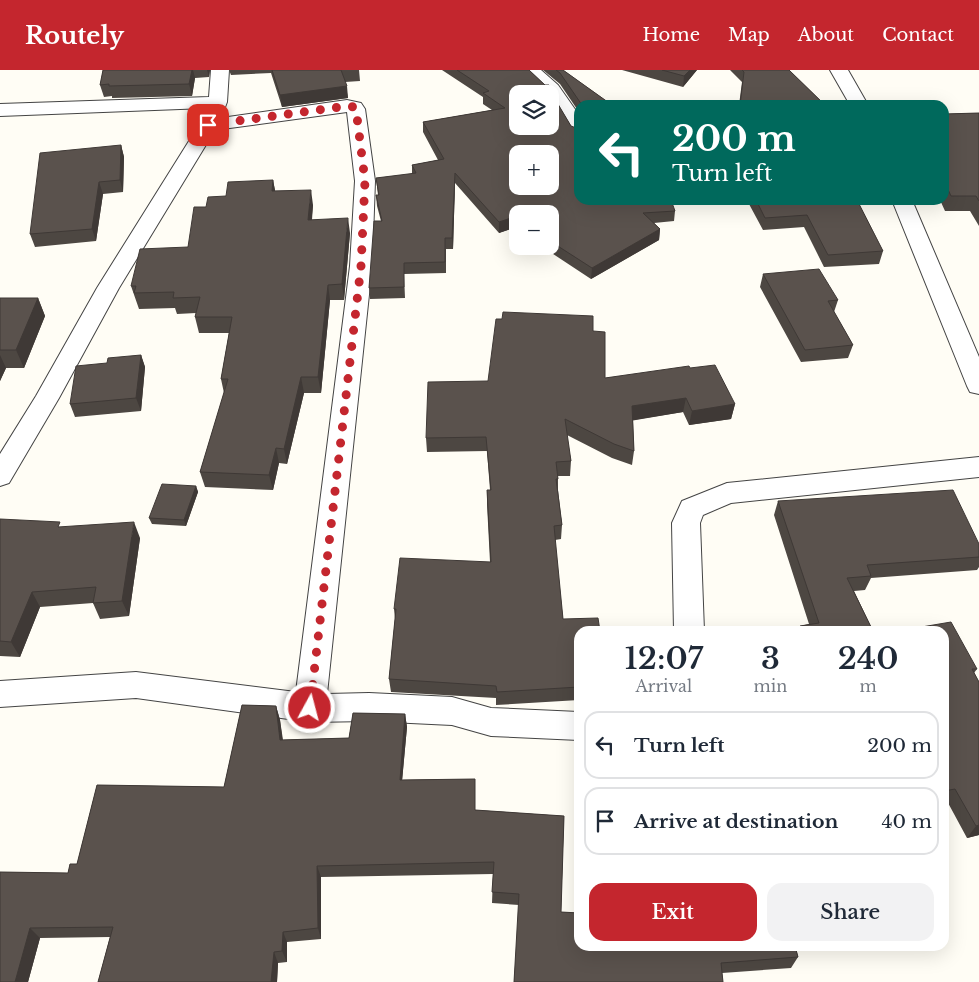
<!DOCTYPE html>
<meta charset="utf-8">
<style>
:root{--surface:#fff;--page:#f2f2f3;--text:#1f2937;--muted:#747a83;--line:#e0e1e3;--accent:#c4262e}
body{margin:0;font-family:"Libre Baskerville",serif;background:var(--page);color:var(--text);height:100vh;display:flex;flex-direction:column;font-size:19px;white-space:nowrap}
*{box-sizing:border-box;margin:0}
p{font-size:16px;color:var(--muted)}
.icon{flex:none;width:28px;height:28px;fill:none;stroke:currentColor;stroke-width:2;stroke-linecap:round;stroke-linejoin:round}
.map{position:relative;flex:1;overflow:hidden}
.sheet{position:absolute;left:574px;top:556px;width:375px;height:325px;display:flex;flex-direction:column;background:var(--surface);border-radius:15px;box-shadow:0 5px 20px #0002}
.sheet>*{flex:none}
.banner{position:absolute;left:574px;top:30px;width:375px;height:105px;border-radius:15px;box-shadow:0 5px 20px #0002;background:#00695c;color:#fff;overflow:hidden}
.fabs{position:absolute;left:509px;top:15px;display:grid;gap:10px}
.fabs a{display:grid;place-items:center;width:50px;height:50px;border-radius:10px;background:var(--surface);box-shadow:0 5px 20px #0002;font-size:25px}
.pin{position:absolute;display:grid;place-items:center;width:42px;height:42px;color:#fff;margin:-21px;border-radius:10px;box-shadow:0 2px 8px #0006}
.me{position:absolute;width:55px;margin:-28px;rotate:7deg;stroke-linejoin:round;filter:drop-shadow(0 0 4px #0008)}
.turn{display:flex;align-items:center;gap:18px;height:105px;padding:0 15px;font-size:22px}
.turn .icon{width:65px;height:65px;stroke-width:2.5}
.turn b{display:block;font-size:35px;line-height:42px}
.eta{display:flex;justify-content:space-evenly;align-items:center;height:85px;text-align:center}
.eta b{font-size:30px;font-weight:600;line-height:35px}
.cta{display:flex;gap:10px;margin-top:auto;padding:10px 15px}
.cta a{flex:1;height:58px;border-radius:15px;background:var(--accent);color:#fff;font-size:20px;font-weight:600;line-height:58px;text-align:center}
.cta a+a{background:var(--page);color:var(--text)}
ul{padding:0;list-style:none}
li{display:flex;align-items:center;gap:15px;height:68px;margin:0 10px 8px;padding:0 5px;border:2px solid var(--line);border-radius:15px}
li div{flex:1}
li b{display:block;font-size:19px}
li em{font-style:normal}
header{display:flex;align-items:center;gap:30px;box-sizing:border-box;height:70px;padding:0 25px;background:var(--accent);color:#fff}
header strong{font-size:24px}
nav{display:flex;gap:28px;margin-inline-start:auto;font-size:18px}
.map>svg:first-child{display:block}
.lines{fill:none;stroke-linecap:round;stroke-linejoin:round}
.minor-casing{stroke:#444;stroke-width:2}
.minor{fill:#fff;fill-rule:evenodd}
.wall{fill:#4d4742}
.shaded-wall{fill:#3f3936}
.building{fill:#5a524d;stroke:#3f3936;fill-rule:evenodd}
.route{stroke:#c4262e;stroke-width:9;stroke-dasharray:0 16.2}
</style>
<header>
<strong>Routely</strong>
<nav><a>Home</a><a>Map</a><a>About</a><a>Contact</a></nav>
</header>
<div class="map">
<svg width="979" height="912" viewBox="0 0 979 912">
<rect width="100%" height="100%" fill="#fffdf5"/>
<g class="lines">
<!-- minor casing -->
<g class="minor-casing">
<path id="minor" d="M211 0H229L227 32 221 48 347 30 361 33 365 39 375 111 372 196 327 624 369 623 452 627 491 638 579 642V670L491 666 452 655 369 651 310 652 136 628 0 637V611L136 602 296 622 350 196 355 111 347 42 215 60 119 218 59 328 9 413 0 416V384L36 326 97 218 199 55 206 38 0 46V34L209 27Z
M520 0H541L558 15 579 45V68L572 66 569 62 550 29V24H546Z
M830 0H848L868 35H850Z
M892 130H912L979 287V324L970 322 967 316Z
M979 387V407L731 433 703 445 700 453 704 561H674L672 453 682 431 727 413Z"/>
</g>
<!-- minor -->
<use href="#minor" class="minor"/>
</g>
<!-- wall -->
<path class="wall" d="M103 0H210L209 7 195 8 192 26 112 28V26L104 27 100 15Z
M229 0H359L360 11 345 12 348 28 282 37 271 3 231 5Z
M442 0H529L549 19 571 56 675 141 674 151 654 153 660 159 659 170 591 209 541 176H550V144H518V161L514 158 499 163 455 113 453 179H446V203L404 204 405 228 370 229 369 218 381 151 377 136 376 125H378L376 108 412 104V95L438 90 423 62V52L492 40 483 34V27Z
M543 0H563L612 35H579V42L560 14Z
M622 0H697L683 17Z
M730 0H789L825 35H739L742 12Z
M979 43V156L970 141H945L940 130H944V44Z
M121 75 124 87 123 122 103 124 96 171 35 177 30 164Z
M273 110 275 121 313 135 312 150 350 163 344 230H330L321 323H304L287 394 279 393 273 420 205 417 200 402 224 323 221 309 229 263H199L195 247 196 243 177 244 175 238 139 239 131 216 188 177 206 137 226 126Z
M750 130H857L883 181 879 194 824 197 804 157 763 160 749 134Z
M763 204 838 230 834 242 853 275 848 288 801 292 760 217Z
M0 228H38L45 246 24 298H6L0 311Z
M593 261 605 308 690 298 735 334 731 349 689 355 683 342 633 350 634 381 632 395 612 388 567 365 571 391 570 406H558V420L562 455 561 469 555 470 563 549 579 561V630L496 635V628L391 622 389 609 395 549 394 539 490 492 487 434V420H490L487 381 427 382 426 368 488 311Z
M141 285 145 297 141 341 75 347 70 334 107 293Z
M196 416 198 422 186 456 152 454 149 448Z
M778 431 979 474V497L977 500 871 508 865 520 854 521 873 561H798L800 556 809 554 774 445Z
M0 449 140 468 129 546 100 549 93 533 40 537 20 587 0 586Z
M944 561 977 599 974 603 979 612V765L967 768 947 731 944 732Z
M242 635 276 636 280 650 283 670 349 668 353 643 405 644 407 657 402 710 475 709V740L564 746 561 842 579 843V876H809L796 878 798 887 791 898 722 903 723 912H514L519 835 492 833 493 804 321 807V869L287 872V892L278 893 277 912H98L110 867 40 868 28 912H0V802L68 803 70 794H77L97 715 224 717Z"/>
<!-- shaded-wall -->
<path class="shaded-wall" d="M192 0H193L195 8 192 26 189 14Z
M207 0H210L209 7Z
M690 0H697L683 17 684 6Z
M347 16 348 28 282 37 280 25Z
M121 75 124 87 123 122 120 110Z
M455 103V113L453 179 452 168Z
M273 110 276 125 272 121Z
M99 112 103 124 96 171 92 159Z
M311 120 313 135 310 165 308 150Z
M514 147V158L499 163V152Z
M348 148 350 163 344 230 342 214Z
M660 159 659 170 591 209 592 198Z
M328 215 330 230 321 323 318 307Z
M38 228 45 246 24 298 16 280Z
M0 285 6 298 0 311Z
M141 285 145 297 141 341 136 328Z
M301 307 304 323 287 394 284 379Z
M686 328 683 342 630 351 632 336Z
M735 334 731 349 689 355 692 341Z
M276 378 279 393 273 420 269 405Z
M196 416 198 422 186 456 184 450Z
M134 452 140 468 129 546 122 531Z
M32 522 40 537 20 587 11 572Z
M276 636 280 650 284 683 280 670Z
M405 644 407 657 401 723 400 710Z
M979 755V765L967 768 976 756Z
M317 796 321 807V869L318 858Z
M30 858 40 868 28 912H15Z
M283 862 287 872V892L282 881Z
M274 882 278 893 277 912H271Z"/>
<!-- building -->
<path class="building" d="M103 0H192L189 14 109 16V14L100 15Z
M272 0H341L347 16 280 25Z
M457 0H529L545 15H549V19L571 56 579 59V130H671L675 141 643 143 660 159 592 198 550 171V144H518V149L514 147 499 152 455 103 452 168H445V192L404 193V217L369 218 374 151H382L376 125H379L376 108 416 103 412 95 444 89 423 52 505 38 483 23 489 21ZM518 24H550V56H518ZM518 84H550V116H518Z
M556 0H563L612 35H582L560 3Z
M662 0H690L684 6Z
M742 0H789L825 35H740L744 2Z
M979 43V131L976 126H951L944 111V96H946L947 70H944V44Z
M121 75 120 110 99 112 92 159 30 164 40 83Z
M273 110 272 121 311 120 308 150 348 148 342 214 328 215 318 307H301L284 379 276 378 269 405 200 402 228 309H221L232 247H195L200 227 173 228 174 222 134 223 136 216H131L140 179 188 177 194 137H206L208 127 226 126 228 112Z
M756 130H857L883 181 828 185 807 145 765 148Z
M819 199 838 230 828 231 853 275 805 280 763 204Z
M0 228H38L16 280H0Z
M503 242 593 246V261L605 262V308L689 296 690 298 715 295 735 334 692 341 686 328 632 336 634 381 614 374 565 349 571 391 556 392 558 409H556L562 455 554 456 563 549 598 548 600 561H579V617L497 622 496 616 389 609 396 539H394L400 488 491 492 487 420H491L486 367 426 368 428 312 488 311 496 249H502Z
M141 285 136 328 70 334 76 296 107 293 108 288Z
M162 414 196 416 184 450 149 448Z
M953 420 979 474V487L867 495 871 506 847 508 873 561H802L800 556 819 553 778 431Z
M0 449 60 452 58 457 134 452 122 531 93 533 96 517 32 522 11 572 0 571Z
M951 552 977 599H972L979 612V755L976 756 955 719 944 721V561H898Z
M242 635 276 636 280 670 349 668 353 643 405 644 400 710 475 709V740L564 746 561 842 579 843V876H795L798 887 721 893 723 912H514L519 824 492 822 494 792 317 796 318 858 283 862 282 881 274 882 271 912H98L113 857 30 858 15 912H0V802L68 803 70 794H77L97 715 224 717Z"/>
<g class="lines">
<!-- route -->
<path class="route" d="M208 55 347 36 354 37 356 39 365 111 361 196 310 638"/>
</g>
</svg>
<div class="fabs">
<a><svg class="icon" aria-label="layers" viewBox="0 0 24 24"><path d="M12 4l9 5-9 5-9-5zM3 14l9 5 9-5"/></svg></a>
<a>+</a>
<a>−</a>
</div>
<div class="pin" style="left:208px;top:55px;background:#d93025"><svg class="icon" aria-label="arrive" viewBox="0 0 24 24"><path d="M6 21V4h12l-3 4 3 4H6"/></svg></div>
<svg class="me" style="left:310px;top:638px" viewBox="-20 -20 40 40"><circle r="17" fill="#c4262e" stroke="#fff" stroke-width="3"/><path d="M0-11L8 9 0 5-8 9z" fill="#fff"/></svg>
<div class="banner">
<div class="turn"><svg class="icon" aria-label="left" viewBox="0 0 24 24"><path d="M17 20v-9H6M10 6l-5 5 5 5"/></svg><div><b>200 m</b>Turn left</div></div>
</div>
<section class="sheet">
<div class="eta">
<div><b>12:07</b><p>Arrival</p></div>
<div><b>3</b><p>min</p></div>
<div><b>240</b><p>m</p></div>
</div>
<ul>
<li><svg class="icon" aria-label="left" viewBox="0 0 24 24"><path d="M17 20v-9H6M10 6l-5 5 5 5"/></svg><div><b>Turn left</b></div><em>200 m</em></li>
<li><svg class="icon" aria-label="arrive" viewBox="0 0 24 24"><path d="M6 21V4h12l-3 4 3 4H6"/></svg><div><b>Arrive at destination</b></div><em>40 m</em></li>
</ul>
<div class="cta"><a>Exit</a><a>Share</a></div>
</section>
</div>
